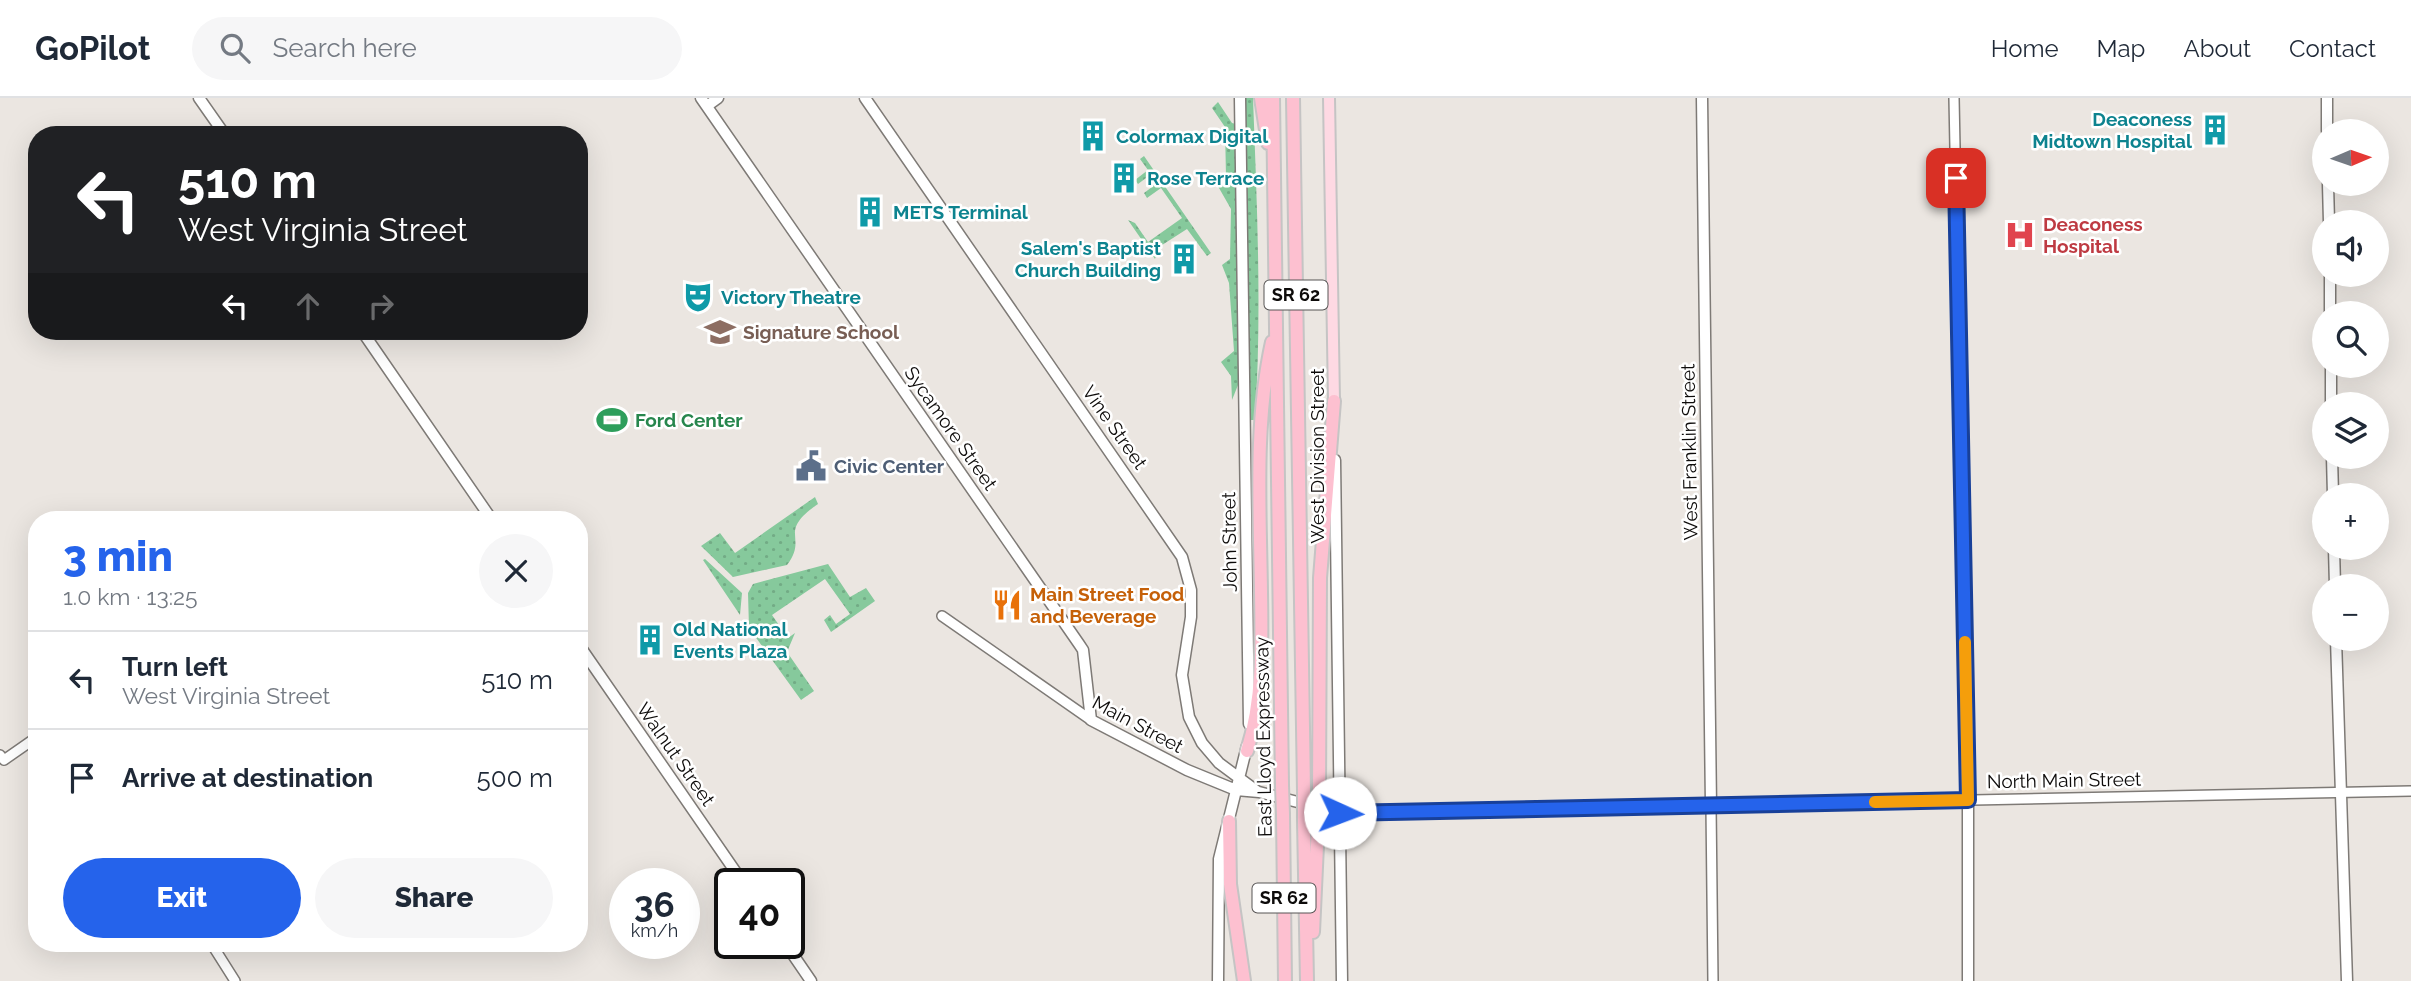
<!DOCTYPE html>
<meta charset="utf-8">
<style>
:root{--surface:#fff;--page:#f6f6f7;--text:#1f2937;--muted:#747a83;--line:#e0e1e3;--accent:#2563eb}
body{margin:0;font-family:Raleway,sans-serif;background:var(--page);color:var(--text);height:100vh;display:flex;flex-direction:column;font-size:26px;white-space:nowrap}
*{box-sizing:border-box;margin:0}
p{font-size:23px;color:var(--muted)}
.icon{flex:none;width:38px;height:38px;fill:none;stroke:currentColor;stroke-width:2;stroke-linecap:round;stroke-linejoin:round}
.map{position:relative;flex:1;overflow:hidden}
.drawer{position:absolute;left:28px;top:413px;width:560px;height:441px;display:flex;flex-direction:column;background:var(--surface);border-radius:28px;box-shadow:0 7px 28px #0002}
.drawer>*{flex:none}
.top-card{position:absolute;left:28px;top:28px;width:560px;height:214px;border-radius:28px;box-shadow:0 7px 28px #0002;background:#202124;color:#fff;overflow:hidden}
.needle{width:46px;rotate:88deg}
.buttons{position:absolute;left:2312px;top:21px;display:grid;gap:14px}
.buttons a{display:grid;place-items:center;width:77px;height:77px;border-radius:50%;background:var(--surface);box-shadow:0 7px 28px #0002;font-size:35px}
.speed{position:absolute;left:609px;top:770px;display:flex;gap:14px;font-size:35px;font-weight:700;text-align:center}
.speed>*{display:grid;place-content:center;width:91px;height:91px;border-radius:50%;background:var(--surface);box-shadow:0 7px 28px #0002;line-height:1}
.speed small{font-size:18px;font-weight:400}
.speed .limit{border:4px solid #111;border-radius:10px;background:#fff;color:#111}
.pin{position:absolute;display:grid;place-items:center;width:60px;height:60px;color:#fff;margin:-30px;border-radius:14px;box-shadow:0 4px 10px #0006}
.me{position:absolute;width:77px;margin:-38px;rotate:92deg;stroke-linejoin:round;filter:drop-shadow(0 0 5px #0008)}
.turn{display:flex;align-items:center;gap:24px;height:147px;padding:0 35px;font-size:32px}
.turn .icon{width:91px;height:91px;stroke-width:2.5}
.turn b{display:block;font-size:49px;line-height:60px}
.lanes{display:flex;align-items:center;height:66px;padding:0 35px;background:#0003;justify-content:center;gap:35px;direction:ltr}
.lanes .off{opacity:.35}
.round{display:grid;place-items:center;flex:none;width:74px;height:74px;border-radius:37px;background:var(--page)}
.summary{display:flex;align-items:center;justify-content:space-between;height:119px;padding:0 35px}
h1{font-size:42px;font-weight:800;line-height:52px;color:var(--accent)}
.action{display:flex;gap:14px;margin-top:auto;padding:14px 35px}
.action a{flex:1;height:80px;border-radius:42px;background:var(--accent);color:#fff;font-size:28px;font-weight:800;line-height:80px;text-align:center}
.action a+a{background:var(--page);color:var(--text)}
ul{padding:0;list-style:none}
li{display:flex;align-items:center;gap:21px;height:98px;padding:0 35px;border-top:2px solid var(--line)}
li div{flex:1}
li b{display:block;font-size:26px}
li em{font-style:normal}
header{display:flex;align-items:center;gap:42px;box-sizing:border-box;height:98px;padding:0 35px;background:var(--surface);border-bottom:2px solid var(--line)}
header strong{font-size:33px}
nav{display:flex;gap:38px;margin-inline-start:auto;font-size:24px}
.search{width:490px;height:63px;background:var(--page);display:flex;align-items:center;gap:18px;box-sizing:border-box;padding:0 24px;border-radius:38px;color:var(--muted);font-size:26px}
.map>svg:first-child{display:block}
.grass{fill:url(#grass-dots)}
.lines{fill:none;stroke-linecap:round;stroke-linejoin:round}
.tertiary-casing{stroke:#7e7a76;stroke-width:12}
.secondary-casing{stroke:#7e7a76;stroke-width:13}
.primary-casing{stroke:#c5c4c4;stroke-width:14}
.motorway-casing{stroke:#c5c4c4;stroke-width:16}
.tertiary{stroke:#fff;stroke-width:9}
.secondary{stroke:#fff;stroke-width:10}
.primary{stroke:#fed9e3;stroke-width:10}
.motorway{stroke:#fdc0d0;stroke-width:12}
.motorway-bridge-casing{stroke:#c5c4c4;stroke-width:16;stroke-linecap:butt}
.motorway-bridge{stroke:#fdc0d0;stroke-width:12}
.route-casing{stroke:#184099;stroke-width:18}
.route{stroke:#2563eb;stroke-width:12}
.slow{stroke:#f59e0b;stroke-width:12}
.labels{text-anchor:middle;stroke-width:5;stroke-linejoin:round;paint-order:stroke}
.shield{fill:#fff;stroke:#565454;stroke-width:2}
.shield-label{font-size:18px;font-weight:bold;fill:#0d0b0a}
.culture-label{font-size:19px;font-weight:bold;fill:#0d838f;stroke:#fff;text-anchor:start}
.health-label{font-size:19px;font-weight:bold;fill:#be3a42;stroke:#fff;text-anchor:start}
.education-label{font-size:19px;font-weight:bold;fill:#785e54;stroke:#fff;text-anchor:start}
.leisure-label{font-size:19px;font-weight:bold;fill:#27864d;stroke:#fff;text-anchor:start}
.street-label{font-size:19px;fill:#0d0b0a;stroke:#fff}
.service-label{font-size:19px;font-weight:bold;fill:#4e5e75;stroke:#fff;text-anchor:start}
.food-label{font-size:19px;font-weight:bold;fill:#c56008;stroke:#fff;text-anchor:start}
</style>
<header>
<strong>GoPilot</strong>
<div class="search"><svg class="icon" aria-label="search" viewBox="0 0 24 24"><circle cx="10" cy="10" r="6"/><path d="M15 15l6 6"/></svg>Search here</div>
<nav><a>Home</a><a>Map</a><a>About</a><a>Contact</a></nav>
</header>
<div class="map">
<svg width="2411" height="883" viewBox="0 0 2411 883">
<defs>
<pattern id="grass-dots" width="8" height="8" patternUnits="userSpaceOnUse" patternTransform="scale(1.75)"><rect width="8" height="8" fill="#86c99c"/><path d="M2 2h.1M6 6h.1" fill="none" stroke="#72ab85" stroke-width="1.8" stroke-linecap="round"/></pattern>
</defs>
<rect width="100%" height="100%" fill="#ebe6e1"/>
<!-- grass -->
<path class="grass" d="M1245 0H1253C1257 108 1262 214 1255 322H1250Z
M1218 4 1232 25 1236 26 1240 282 1232 302 1231 278 1221 264 1234 253 1229 185 1222 167 1230 161 1231 111 1215 83 1226 79 1225 29 1212 10Z
M1144 58 1211 155 1207 158 1187 131 1159 149 1155 161 1128 122 1135 125 1148 144 1182 120 1161 90 1147 100 1144 95 1152 89 1146 80 1138 86 1135 82 1148 72 1140 61Z
M815 399 818 406C776 435 809 438 787 467L733 479 701 448 720 435 735 455Z
M705 461 742 495 740 517 703 462Z
M828 466 850 499 866 490 875 503 831 534 824 522 830 517 836 526 850 516 825 481 772 517 788 540 795 535 787 554 814 593 801 602 749 530 748 495 753 486Z"/>
<g class="lines">
<!-- tertiary casing -->
<g class="tertiary-casing">
<path id="tertiary" d="M1954 0 1968 702
M942 518 1091 622
M0 657 4 662 37 639
M1711 708 1713 883
M1340 715 2411 693
M211 845 235 883"/>
</g>
<!-- secondary casing -->
<g class="secondary-casing">
<path id="secondary" d="M199 0 225 37
M701 0 1079 546 1083 552 1091 622 1187 672 1236 692 1259 694 1340 715
M865 0 1182 459 1191 492V519L1182 577 1189 619 1202 645 1219 665 1258 694
M1240 0 1249 626
M1702 0 1711 708
M2327 0V33
M707 8 718 0
M2328 86 2329 124
M2330 215V177
M362 233 492 422
M2331 268V306
M2332 359 2333 397
M1335 362 1342 883
M2334 450 2335 488
M2336 541 2347 883
M579 547 744 786
M1968 702V883
M785 845 811 883
M1218 883 1219 761 1247 648"/>
</g>
<!-- primary casing -->
<g class="primary-casing">
<path id="primary" d="M1329 0 1334 303"/>
</g>
<!-- motorway casing -->
<g class="motorway-casing">
<path id="motorway" d="M1261 0 1268 45
M1273 0 1282 687
M1293 0 1304 693
M1247 653C1263 602 1262 548 1261 494 1260 411 1254 326 1272 244
M1319 698 1320 480 1334 303
M1283 717 1285 883
M1304 722 1307 883
M1229 723 1230 786 1244 883
M1313 834 1318 726"/>
</g>
<!-- tertiary -->
<use href="#tertiary" class="tertiary"/>
<!-- secondary -->
<use href="#secondary" class="secondary"/>
<!-- primary -->
<use href="#primary" class="primary"/>
<!-- motorway -->
<use href="#motorway" class="motorway"/>
<!-- motorway-bridge casing -->
<g class="motorway-bridge-casing">
<path id="motorway-bridge" d="M1282 687 1283 717
M1304 693V722
M1318 726 1319 698"/>
</g>
<!-- motorway-bridge -->
<use href="#motorway-bridge" class="motorway-bridge"/>
</g>
<g class="lines">
<!-- route casing -->
<g class="route-casing">
<path id="route" d="M1340 715 1968 702 1956 80"/>
</g>
<!-- route -->
<use href="#route" class="route"/>
<!-- slow -->
<path class="slow" d="M1875 704 1968 702 1965 544"/>
</g>
<!-- icons -->
<defs>
<g id="building-bare" transform="scale(2.415)"><path d="M-4-6H4V6H1V3H-1V6H-4ZM-2.5-4.3h1.7v1.8h-1.7ZM.8-4.3h1.7v1.8H.8ZM-2.5-1h1.7V.8h-1.7ZM.8-1h1.7V.8H.8Z" fill="#0f9aa8" stroke="#fff" stroke-width="2.5" paint-order="stroke"/></g>
<g id="hospital-bare" transform="scale(2.415)"><path d="M-5-5h3v3.5h4V-5h3V5h-3V1.5h-4V5h-3Z" fill="#e0444e" stroke="#fff" stroke-width="2.5" paint-order="stroke"/></g>
<g id="theatre-bare" transform="scale(2.415)"><path d="M-5-5.5Q0-4 5-5.5V0Q5 5 0 6Q-5 5-5 0ZM-3.3-2.5H-1v1.5H-3.3ZM1-2.5H3.3v1.5H1ZM-2.8 1Q0 5.5 2.8 1Z" fill="#0f9aa8" stroke="#fff" stroke-width="2.5" paint-order="stroke"/></g>
<g id="school-bare" transform="scale(2.415)"><path d="M0-5L7-2L0 1L-7-2ZM-4 1L0 2.5L4 1V4Q0 6-4 4Z" fill="#8d6e63" stroke="#fff" stroke-width="2.5" paint-order="stroke"/></g>
<g id="stadium-bare" transform="scale(2.415)"><path d="M0-5a6.5 5 0 1 0 0 10a6.5 5 0 1 0 0-10ZM-3.5-1.8h7v3.6h-7Z" fill="#2e9e5b" stroke="#fff" stroke-width="2.5" paint-order="stroke"/></g>
<g id="civic-bare" transform="scale(2.415)"><path d="M-.6-6.5H3V-4.5H.6V-3L4-1V1h2V6H-6V1h2V-1L-.6-3ZM-1.2 2.5V6h2.4V2.5Z" fill="#5c6f8a" stroke="#fff" stroke-width="2.5" paint-order="stroke"/></g>
<g id="restaurant-bare" transform="scale(2.415)"><path d="M-5-6h1v4h1v-4h1v4h1v-4h1v5L-1.5 .5V6h-2V.5L-5-1ZM5-6V6H3V1.5H1.5Q1.5-4 5-6Z" fill="#e8710a" stroke="#fff" stroke-width="2.5" paint-order="stroke"/></g>
</defs>
<g fill-rule="evenodd">
<use href="#building-bare" x="2215" y="32"/>
<use href="#building-bare" x="1093" y="38"/>
<use href="#building-bare" x="1124" y="80"/>
<use href="#building-bare" x="870" y="114"/>
<use href="#hospital-bare" x="2020" y="137"/>
<use href="#building-bare" x="1184" y="161"/>
<use href="#theatre-bare" x="698" y="199"/>
<use href="#school-bare" x="720" y="234"/>
<use href="#stadium-bare" x="612" y="322"/>
<use href="#civic-bare" x="811" y="368"/>
<use href="#restaurant-bare" x="1007" y="507"/>
<use href="#building-bare" x="650" y="542"/>
</g>
<g class="labels">
<!-- shield labels -->
<g class="shield">
<rect x="1264.5" y="182.5" width="63" height="29" rx="5"/>
<rect x="1252.5" y="785.5" width="63" height="29" rx="5"/>
</g>
<g class="shield-label">
<text x="1296" y="203">SR 62</text>
<text x="1284" y="806">SR 62</text>
</g>
<!-- culture labels -->
<g class="culture-label">
<text x="2192" y="28" text-anchor="end">Deaconess<tspan x="2192" dy="22">Midtown Hospital</tspan></text>
<text x="1116" y="45">Colormax Digital</text>
<text x="1147" y="87">Rose Terrace</text>
<text x="893" y="121">METS Terminal</text>
<text x="1161" y="157" text-anchor="end">Salem's Baptist<tspan x="1161" dy="22">Church Building</tspan></text>
<text x="721" y="206">Victory Theatre</text>
<text x="673" y="538">Old National<tspan x="673" dy="22">Events Plaza</tspan></text>
</g>
<!-- health labels -->
<g class="health-label">
<text x="2043" y="133">Deaconess<tspan x="2043" dy="22">Hospital</tspan></text>
</g>
<!-- education labels -->
<g class="education-label">
<text x="743" y="241">Signature School</text>
</g>
<!-- leisure labels -->
<g class="leisure-label">
<text x="635" y="329">Ford Center</text>
</g>
<!-- street labels -->
<g class="street-label">
<text transform="translate(1115 329) rotate(55)" y="7">Vine Street</text>
<text transform="translate(951 330) rotate(55)" y="7">Sycamore Street</text>
<text transform="translate(1689 354) rotate(-91)" y="7">West Franklin Street</text>
<text transform="translate(1317 358) rotate(-90)" y="7">West Division Street</text>
<text transform="translate(1229 444) rotate(-91)" y="7">John Street</text>
<text transform="translate(1138 626) rotate(28)" y="7">Main Street</text>
<text transform="translate(1263 639) rotate(-91)" y="7">East Lloyd Expressway</text>
<text transform="translate(676 656) rotate(55)" y="7">Walnut Street</text>
<text transform="translate(2064 682) rotate(-1)" y="7">North Main Street</text>
</g>
<!-- service labels -->
<g class="service-label">
<text x="834" y="375">Civic Center</text>
</g>
<!-- food labels -->
<g class="food-label">
<text x="1030" y="503">Main Street Food<tspan x="1030" dy="22">and Beverage</tspan></text>
</g>
</g>
</svg>
<div class="buttons">
<a><svg class="needle" viewBox="-14 -14 28 28"><path d="M0-13l5 13h-10z" fill="#e53935"/><path d="M0 13l5-13h-10z" fill="#747a83"/></svg></a>
<a><svg class="icon" aria-label="sound" viewBox="0 0 24 24"><path d="M4 9h4l5-4v14l-5-4H4zM17 9q2 3 0 6"/></svg></a>
<a><svg class="icon" aria-label="search" viewBox="0 0 24 24"><circle cx="10" cy="10" r="6"/><path d="M15 15l6 6"/></svg></a>
<a><svg class="icon" aria-label="layers" viewBox="0 0 24 24"><path d="M12 4l9 5-9 5-9-5zM3 14l9 5 9-5"/></svg></a>
<a>+</a>
<a>−</a>
</div>
<div class="speed"><div>36<small>km/h</small></div><div class="limit">40</div></div>
<div class="pin" style="left:1956px;top:80px;background:#d93025"><svg class="icon" aria-label="arrive" viewBox="0 0 24 24"><path d="M6 21V4h12l-3 4 3 4H6"/></svg></div>
<svg class="me" style="left:1340px;top:715px" viewBox="-20 -20 40 40"><circle r="19" fill="#fff"/><path d="M0-13L10 11 0 6-10 11z" fill="#2563eb"/></svg>
<div class="top-card">
<div class="turn"><svg class="icon" aria-label="left" viewBox="0 0 24 24"><path d="M17 20v-9H6M10 6l-5 5 5 5"/></svg><div><b>510 m</b>West Virginia Street</div></div>
<div class="lanes"><svg class="icon" aria-label="left" viewBox="0 0 24 24"><path d="M17 20v-9H6M10 6l-5 5 5 5"/></svg><svg class="icon off" aria-label="ahead" viewBox="0 0 24 24"><path d="M12 20V5M6 11l6-6 6 6"/></svg><svg class="icon off" aria-label="right" viewBox="0 0 24 24"><path d="M7 20v-9h11M14 6l5 5-5 5"/></svg></div>
</div>
<section class="drawer">
<div class="summary"><div><h1>3 min</h1><p>1.0 km · 13:25</p></div><a class="round"><svg class="icon" aria-label="close" viewBox="0 0 24 24"><path d="M6 6l12 12M18 6L6 18"/></svg></a></div>
<ul>
<li><svg class="icon" aria-label="left" viewBox="0 0 24 24"><path d="M17 20v-9H6M10 6l-5 5 5 5"/></svg><div><b>Turn left</b><p>West Virginia Street</p></div><em>510 m</em></li>
<li><svg class="icon" aria-label="arrive" viewBox="0 0 24 24"><path d="M6 21V4h12l-3 4 3 4H6"/></svg><div><b>Arrive at destination</b></div><em>500 m</em></li>
</ul>
<div class="action"><a>Exit</a><a>Share</a></div>
</section>
</div>
